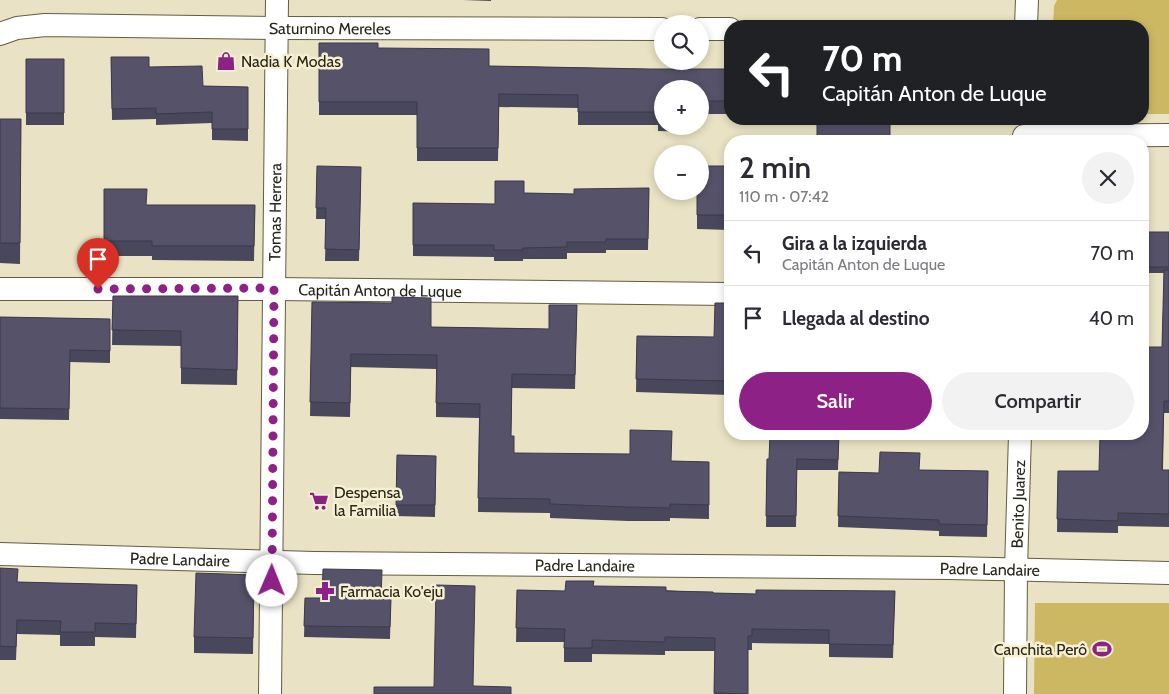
<!DOCTYPE html>
<html lang="es">
<meta charset="utf-8">
<style>
:root{--surface:#fff;--page:#f2f2f3;--text:#2b2b33;--muted:#7c7c81;--line:#e1e1e2;--accent:#8d2185}
body{margin:0;font-family:Cabin,sans-serif;background:var(--page);color:var(--text);height:100vh;display:flex;flex-direction:column;font-size:19px;white-space:nowrap}
*{box-sizing:border-box;margin:0}
p{font-size:16px;color:var(--muted)}
.icon{flex:none;width:28px;height:28px;fill:none;stroke:currentColor;stroke-width:2;stroke-linecap:round;stroke-linejoin:round}
.map{position:relative;flex:1;overflow:hidden}
.sheet{position:absolute;left:724px;top:135px;width:425px;height:305px;display:flex;flex-direction:column;background:var(--surface);border-radius:20px;box-shadow:0 2px 8px #0003}
.sheet>*{flex:none}
.hud{position:absolute;left:724px;top:20px;width:425px;height:105px;border-radius:20px;box-shadow:0 2px 8px #0003;background:#202124;color:#fff;overflow:hidden}
.controls{position:absolute;left:654px;top:15px;display:grid;gap:10px}
.controls a{display:grid;place-items:center;width:55px;height:55px;border-radius:50%;background:var(--surface);box-shadow:0 2px 8px #0003;font-size:25px}
.pin{position:absolute;display:grid;place-items:center;width:42px;height:42px;color:#fff;margin:-51px -21px;border-radius:50% 50% 50% 0;rotate:-45deg;box-shadow:0 0 5px #0007}
.pin .icon{rotate:45deg}
.me{position:absolute;width:55px;margin:-28px;rotate:1deg;stroke-linejoin:round;filter:drop-shadow(0 0 4px #0008)}
.turn{display:flex;align-items:center;gap:18px;height:105px;padding:0 15px;font-size:22px}
.turn .icon{width:65px;height:65px;stroke-width:2.5}
.turn b{display:block;font-size:35px;line-height:42px}
.round{display:grid;place-items:center;flex:none;width:52px;height:52px;border-radius:26px;background:var(--page)}
.summary{display:flex;align-items:center;justify-content:space-between;height:85px;padding:0 15px}
h1{font-size:30px;font-weight:600;line-height:38px}
.action{display:flex;gap:10px;margin-top:auto;padding:10px 15px}
.action a{flex:1;height:58px;border-radius:30px;background:var(--accent);color:#fff;font-size:20px;font-weight:600;line-height:58px;text-align:center}
.action a+a{background:var(--page);color:var(--text)}
ul{padding:0;list-style:none}
li{display:flex;align-items:center;gap:15px;height:65px;padding:0 15px;border-top:1px solid var(--line)}
li div{flex:1}
li b{display:block;font-size:19px}
li em{font-style:normal}
.map>svg:first-child{display:block}
.park{fill:#ccb863}
.lines{fill:none;stroke-linecap:round;stroke-linejoin:round}
.minor-casing{stroke:#625c41;stroke-width:24}
.minor{stroke:#fff;stroke-width:22}
.wall{fill:#49475b}
.building{fill:#55526a;stroke:#3c394a}
.route{stroke:#8d2185;stroke-width:9;stroke-dasharray:0 16.2}
.labels{text-anchor:middle;stroke-width:5;stroke-linejoin:round;paint-order:stroke}
.street-label{font-size:16px;fill:#272419;stroke:#f6efd1}
.poi-label{font-size:16px;fill:#272419;stroke:#f6efd1;text-anchor:start}
</style>
<div class="map">
<svg width="1169" height="694" viewBox="0 0 1169 694">
<rect width="100%" height="100%" fill="#e9e2c4"/>
<!-- park -->
<path class="park" d="M1057 0H1169V114H1143L1142 26H1053L1054 6Z
M1035 603H1169V694H1034Z"/>
<g class="lines">
<!-- minor casing -->
<g class="minor-casing">
<g id="minor">
<path d="M1026 26 1027 0"/>
<path d="M700 29H730"/>
<path id="s1" d="M0 34 17 28 45 25 277 28 662 29"/>
<path d="M1024 136 1169 135"/>
<path id="s2" d="M0 289H274L730 294"/>
<path id="s3" d="M0 554 314 563 949 568 1169 573"/>
<path id="s4" d="M270 694 277 0"/>
<path id="s5" d="M1015 694 1016 570 1020 434"/>
</g>
</g>
<!-- minor -->
<use href="#minor" class="minor"/>
</g>
<!-- wall -->
<path class="wall" d="M463 0H491V1Z
M319 43 378 48 489 66 649 69H730V114H700V89H662V126H694V132L658 131V125H578V108L499 107 498 161H417V115H319Z
M111 57 149 67 203 86 248 87V141L212 140V123L156 125V119L112 120Z
M26 59H64V125H26Z
M0 119H21L20 264 0 263Z
M317 166 361 178 359 261H325L326 219H316Z
M730 166V230L697 229V191Z
M649 188 648 250H606V253H567V259H523V261H494V257L413 256V203L495 204 524 193 574 194Z
M104 189 147 205H255L254 261 152 260V256H104Z
M1149 232H1169V413H1164L1163 470H1169V527L1118 526V533L1057 532 1058 471H1099L1162 347 1164 273H1149Z
M113 296H238L237 385 181 384V346L112 345Z
M312 302 431 327 549 329 577 305 575 389 512 388 511 436 514 453 671 461 709 462V519L670 518V521H628L550 518V513L478 512 479 418 436 417V369L351 367 350 417 310 416Z
M730 303V395L636 392 637 336 714 337Z
M0 317 110 319V363L70 362 69 420 0 419Z
M839 434 838 470H797L796 527H766L767 459H769Z
M397 455 436 456 435 517 396 516Z
M920 470 988 471 987 537 939 536V531L838 527 839 472 879 473Z
M0 568 18 582 137 585 136 638 95 637V646H60V635L17 634 16 660H0Z
M254 575 253 654 194 653V637Z
M594 586 713 593 756 594 895 591 893 658 829 657V644L752 643V650H748V694H714L715 651H665V655L592 654V662H564V642H516L517 590 565 591Z
M305 598 391 599 390 639 304 637Z"/>
<!-- building -->
<path class="building" d="M319 43H378V48L489 49V66L649 69H730V101H700V89H662V118H658V112H578V95L499 94 498 148H417V102H319Z
M111 57H149V67L202 66 203 86 248 87V129H212V112L156 114V108L112 109Z
M26 59H64V113H26Z
M0 119H21L20 243H0Z
M817 119H890V141H817Z
M317 166 361 167 359 250 325 249 326 208H316Z
M700 166H730V215H697V191H700Z
M495 181H524V193L574 194V189L649 188 648 239H606V242H567V247L523 248V250H494V245H413V203L495 204Z
M104 189H147L146 205H255L254 246H152V241H104Z
M1149 232H1169V267H1149Z
M1164 270H1169V401H1164L1162 470H1169V514L1118 513V521L1057 519 1058 471H1099L1100 434H1142V347H1162Z
M113 296H238L237 370 181 368V331L112 330Z
M392 297 431 298V327L549 329V305H577L575 375 512 374 511 436H514V453L630 454V430L672 431 671 461 709 462V505L670 504V508L628 507 550 504V499L478 498 480 404 436 403 437 355 351 354 350 403 310 402 312 302 392 303Z
M715 303H730V381L636 379 637 336 714 337Z
M0 317 110 319V351L70 350 69 409 0 408Z
M770 434H839L838 460 797 459 796 516H766L767 459H769Z
M880 452 920 453 919 470 988 471 987 525 939 524V520L838 516 839 472 879 473Z
M397 455 436 456 435 505H396Z
M0 568 18 569 17 582 137 585 136 624 95 623V632H60L61 621 17 620 16 647 0 646Z
M323 569 382 570 381 599H391L390 627 304 626 305 598H322Z
M196 573 254 575 253 638 194 637Z
M566 581H594L593 586 666 587V591L713 592V593L756 594V590L895 591 893 645 829 644V630L752 629V636H748V694L714 693 715 638 665 637V642L592 640V648H564L565 629 516 628 517 590 565 591Z
M436 585 475 586 473 686 511 687V694H374V687H434Z"/>
<g class="lines">
<!-- route -->
<path class="route" d="M98 289 274 288 272 581"/>
</g>
<!-- icons -->
<defs>
<g id="shop-bare" transform="scale(1.5)"><path d="M-5-2.5h2.3a2.7 3.5 0 0 1 5.4 0H5L5.5 6h-11ZM-1.5-2.5h3a1.5 2.3 0 0 0-3 0Z" fill="#8d2185" stroke="#f6efd1" stroke-width="2.5" paint-order="stroke"/></g>
<g id="supermarket-bare" transform="scale(1.5)"><path d="M-6-5.5h2.5l.6 2H6L4.5 2H-2.5L-4.4-4H-6ZM-1.5 3.2a1.3 1.3 0 1 0 .1 0ZM3 3.2a1.3 1.3 0 1 0 .1 0Z" fill="#8d2185" stroke="#f6efd1" stroke-width="2.5" paint-order="stroke"/></g>
<g id="pharmacy-bare" transform="scale(1.5)"><path d="M-2-6h4v4h4v4h-4v4h-4v-4h-4v-4h4Z" fill="#8d2185" stroke="#f6efd1" stroke-width="2.5" paint-order="stroke"/></g>
<g id="stadium-bare" transform="scale(1.5)"><path d="M0-5a6.5 5 0 1 0 0 10a6.5 5 0 1 0 0-10ZM-3.5-1.8h7v3.6h-7Z" fill="#8d2185" stroke="#f6efd1" stroke-width="2.5" paint-order="stroke"/></g>
</defs>
<g fill-rule="evenodd">
<use href="#shop-bare" x="226" y="61"/>
<use href="#supermarket-bare" x="319" y="501"/>
<use href="#pharmacy-bare" x="325" y="591"/>
<use href="#stadium-bare" x="1102" y="649"/>
</g>
<g class="labels">
<!-- street labels -->
<g class="street-label">
<text dy="6" stroke="none"><textPath href="#s1" startOffset="331">Saturnino Mereles</textPath></text>
<text dy="6" stroke="none"><textPath href="#s4" startOffset="482">Tomas Herrera</textPath></text>
<text dy="6" stroke="none"><textPath href="#s2" startOffset="380">Capitán Anton de Luque</textPath></text>
<text dy="6" stroke="none"><textPath href="#s5" startOffset="190">Benito Juarez</textPath></text>
<text dy="6" stroke="none"><textPath href="#s3" startOffset="180">Padre Landaire</textPath></text>
<text dy="6" stroke="none"><textPath href="#s3" startOffset="585">Padre Landaire</textPath></text>
<text dy="6" stroke="none"><textPath href="#s3" startOffset="990">Padre Landaire</textPath></text>
</g>
<!-- poi labels -->
<g class="poi-label">
<text x="241" y="67">Nadia K Modas</text>
<text x="334" y="498">Despensa<tspan x="334" dy="18">la Familia</tspan></text>
<text x="340" y="597">Farmacia Ko'eju</text>
<text x="1087" y="655" text-anchor="end">Canchita Perô</text>
</g>
</g>
</svg>
<div class="controls">
<a><svg class="icon" aria-label="search" viewBox="0 0 24 24"><circle cx="10" cy="10" r="6"/><path d="M15 15l6 6"/></svg></a>
<a>+</a>
<a>−</a>
</div>
<div class="pin" style="left:98px;top:289px;background:#d93025"><svg class="icon" aria-label="arrive" viewBox="0 0 24 24"><path d="M6 21V4h12l-3 4 3 4H6"/></svg></div>
<svg class="me" style="left:272px;top:581px" viewBox="-20 -20 40 40"><circle r="19" fill="#fff"/><path d="M0-13L10 11 0 6-10 11z" fill="#8d2185"/></svg>
<div class="hud">
<div class="turn"><svg class="icon" aria-label="left" viewBox="0 0 24 24"><path d="M17 20v-9H6M10 6l-5 5 5 5"/></svg><div><b>70 m</b>Capitán Anton de Luque</div></div>
</div>
<section class="sheet">
<div class="summary"><div><h1>2 min</h1><p>110 m · 07:42</p></div><a class="round"><svg class="icon" aria-label="close" viewBox="0 0 24 24"><path d="M6 6l12 12M18 6L6 18"/></svg></a></div>
<ul>
<li><svg class="icon" aria-label="left" viewBox="0 0 24 24"><path d="M17 20v-9H6M10 6l-5 5 5 5"/></svg><div><b>Gira a la izquierda</b><p>Capitán Anton de Luque</p></div><em>70 m</em></li>
<li><svg class="icon" aria-label="arrive" viewBox="0 0 24 24"><path d="M6 21V4h12l-3 4 3 4H6"/></svg><div><b>Llegada al destino</b></div><em>40 m</em></li>
</ul>
<div class="action"><a>Salir</a><a>Compartir</a></div>
</section>
</div>
